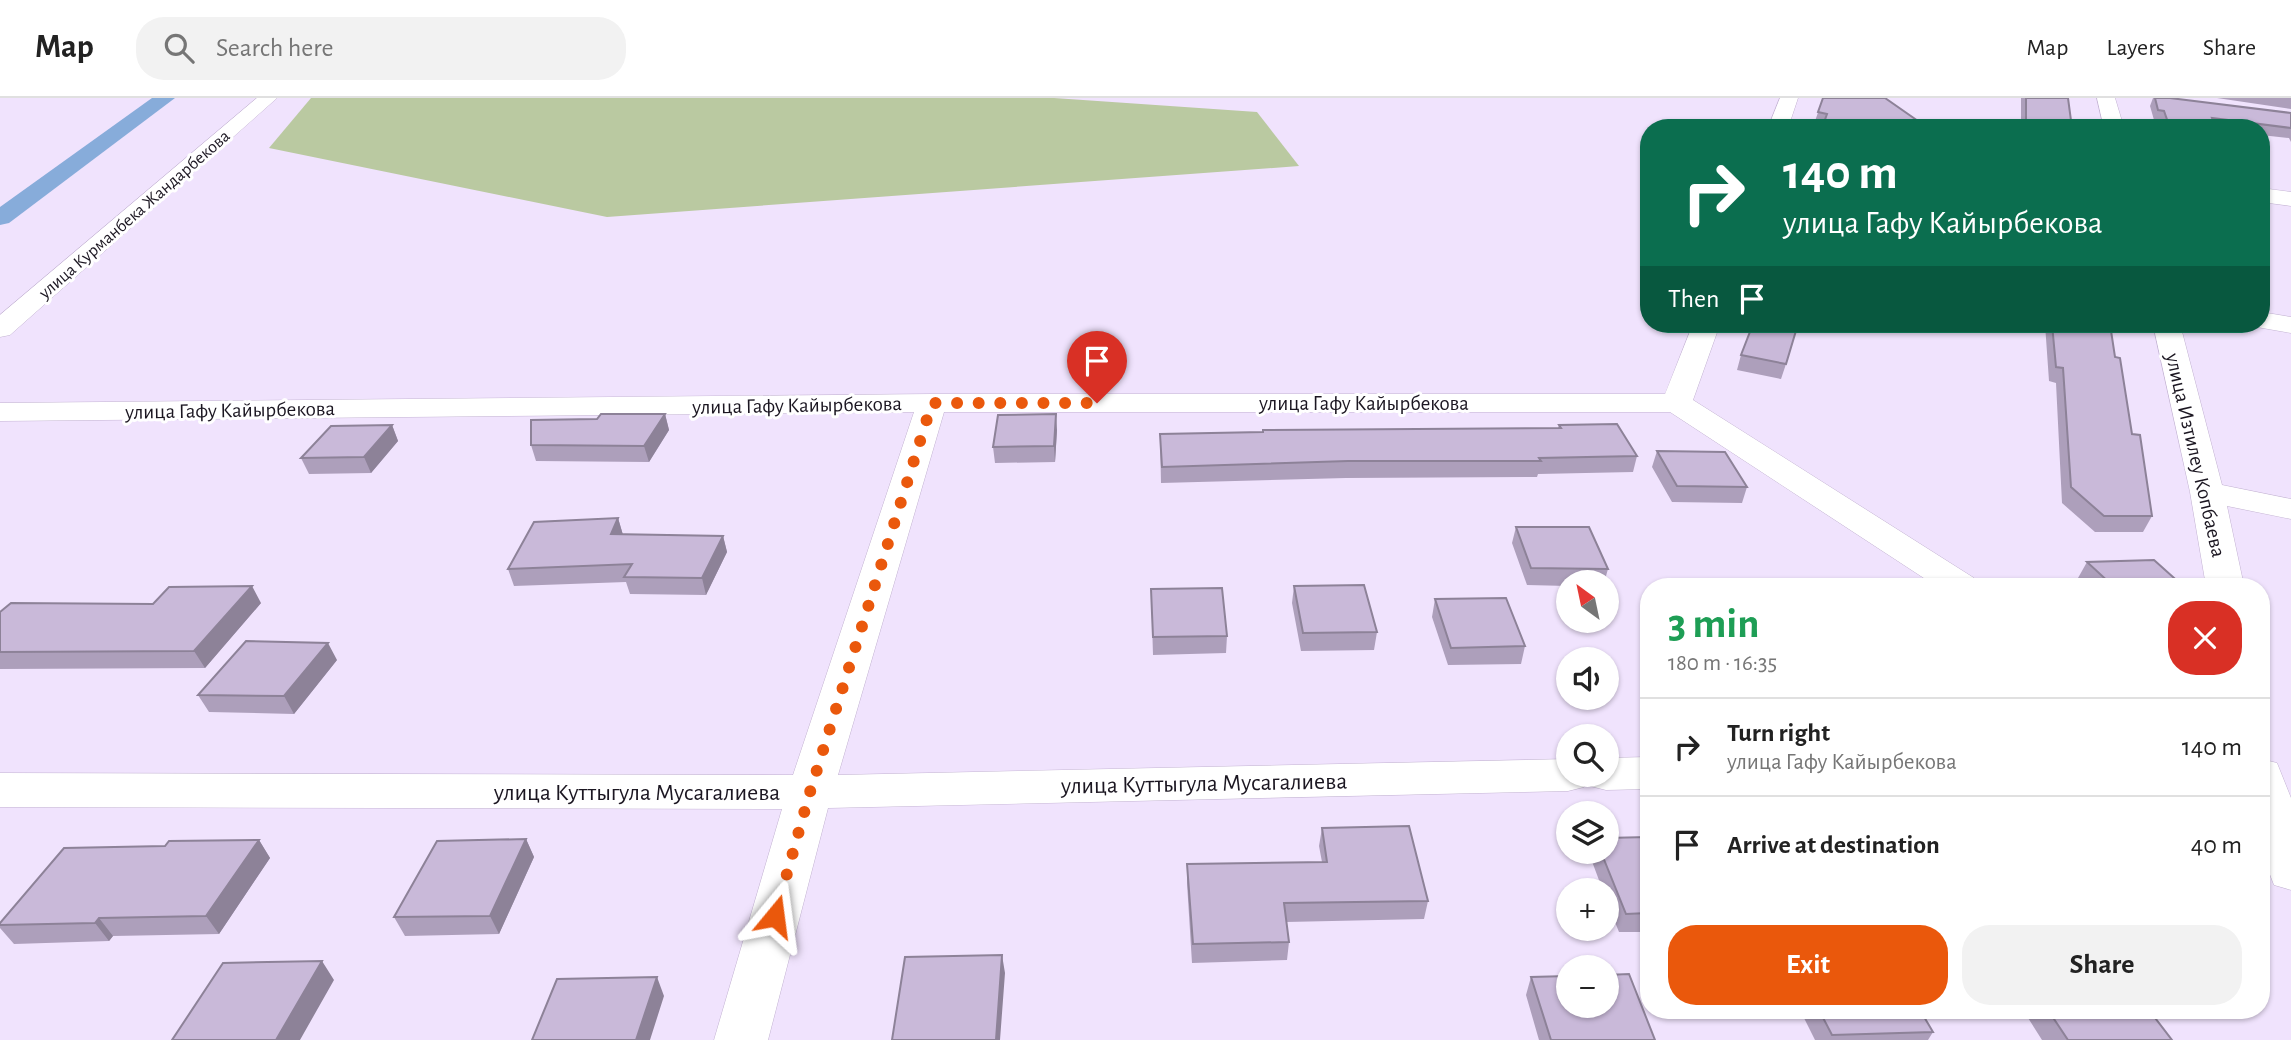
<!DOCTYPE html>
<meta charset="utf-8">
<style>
:root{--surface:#fff;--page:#f2f2f2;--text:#222;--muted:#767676;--line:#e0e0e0;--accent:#ea580c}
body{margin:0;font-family:"Alegreya Sans",sans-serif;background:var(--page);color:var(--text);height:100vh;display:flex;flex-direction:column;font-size:26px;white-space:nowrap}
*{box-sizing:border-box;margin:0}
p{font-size:23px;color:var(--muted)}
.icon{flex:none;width:38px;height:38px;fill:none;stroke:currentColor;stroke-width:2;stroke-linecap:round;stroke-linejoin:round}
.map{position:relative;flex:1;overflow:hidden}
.panel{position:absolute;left:1640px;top:480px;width:630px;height:441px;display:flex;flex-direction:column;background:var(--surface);border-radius:28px;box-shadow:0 2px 5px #0004}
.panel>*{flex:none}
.hud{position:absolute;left:1640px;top:21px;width:630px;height:214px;border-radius:28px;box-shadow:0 2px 5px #0004;background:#0b6e4f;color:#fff;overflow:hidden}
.needle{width:46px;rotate:327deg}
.buttons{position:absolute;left:1556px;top:472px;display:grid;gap:14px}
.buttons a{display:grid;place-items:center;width:63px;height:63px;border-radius:50%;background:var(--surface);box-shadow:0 2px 5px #0004;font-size:35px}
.pin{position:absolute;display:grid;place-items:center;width:60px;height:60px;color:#fff;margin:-72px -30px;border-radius:50% 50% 50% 0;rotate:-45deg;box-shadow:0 0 7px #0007}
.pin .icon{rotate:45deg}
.me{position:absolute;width:77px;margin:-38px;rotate:16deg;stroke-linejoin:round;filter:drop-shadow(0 0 5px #0008)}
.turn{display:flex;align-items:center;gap:24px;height:147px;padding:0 28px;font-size:32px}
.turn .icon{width:91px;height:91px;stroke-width:2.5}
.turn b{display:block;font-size:49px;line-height:60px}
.then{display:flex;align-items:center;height:66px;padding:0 28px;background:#0003;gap:14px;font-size:26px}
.round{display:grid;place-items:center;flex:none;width:74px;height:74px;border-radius:28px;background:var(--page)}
.summary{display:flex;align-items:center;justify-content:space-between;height:119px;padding:0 28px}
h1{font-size:42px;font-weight:700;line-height:52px;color:#1e9e55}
.cta{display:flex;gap:14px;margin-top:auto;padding:14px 28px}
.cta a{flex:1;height:80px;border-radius:28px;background:var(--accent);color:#fff;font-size:28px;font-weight:700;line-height:80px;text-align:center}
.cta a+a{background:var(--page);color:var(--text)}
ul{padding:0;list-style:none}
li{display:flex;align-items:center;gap:21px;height:98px;padding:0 28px;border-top:2px solid var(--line)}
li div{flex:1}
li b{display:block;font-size:26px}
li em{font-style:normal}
header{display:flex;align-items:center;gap:42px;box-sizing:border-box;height:98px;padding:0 35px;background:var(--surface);border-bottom:2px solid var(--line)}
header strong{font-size:33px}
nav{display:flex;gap:38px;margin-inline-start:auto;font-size:24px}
.search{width:490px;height:63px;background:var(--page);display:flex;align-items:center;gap:18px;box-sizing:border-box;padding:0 24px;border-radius:28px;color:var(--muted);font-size:26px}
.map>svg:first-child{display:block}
.green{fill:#bac9a1}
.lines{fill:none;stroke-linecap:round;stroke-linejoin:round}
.canal{fill:#87acda;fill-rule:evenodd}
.minor-casing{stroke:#c2b2d1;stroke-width:1}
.minor{fill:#fff;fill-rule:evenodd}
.wall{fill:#ad9fbb}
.shaded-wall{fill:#8d8298}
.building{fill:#c9b9d9;stroke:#8d8298;stroke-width:2}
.route{stroke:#ea580c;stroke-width:12;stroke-dasharray:0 21.6}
.labels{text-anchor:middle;stroke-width:6;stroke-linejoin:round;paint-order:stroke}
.far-street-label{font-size:18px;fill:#1b1621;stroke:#fff}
.street-label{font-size:21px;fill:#1b1621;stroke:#fff}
.near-street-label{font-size:24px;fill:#1b1621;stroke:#fff}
</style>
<header>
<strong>Map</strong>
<div class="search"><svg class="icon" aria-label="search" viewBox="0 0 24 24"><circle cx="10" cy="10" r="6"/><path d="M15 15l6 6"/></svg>Search here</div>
<nav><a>Map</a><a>Layers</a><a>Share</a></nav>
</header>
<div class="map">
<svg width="2291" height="942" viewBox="0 0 2291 942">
<rect width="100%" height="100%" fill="#f0e3fd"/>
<!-- green -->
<path class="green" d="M311 0H1054L1257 14 1299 68 607 119 269 50Z"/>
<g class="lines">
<!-- canal -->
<path class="canal" d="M152 0H175L9 125 0 127V109Z"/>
<!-- minor casing -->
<g class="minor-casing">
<path id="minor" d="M257 0H277L10 237 0 239V217Z
M1780 0H1798L1788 30H1768Z
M2097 0H2115L2124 30H2104Z
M2261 90 2291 94V108L2261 104Z
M2261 214 2291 219V235L2251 228 2261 226Z
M1693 226H1720L1693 302 1974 480 1980 488H1936L1670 314H944L838 677 1568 661V677H1606V660L1648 659V691L1606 692 1590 688 1587 682 1584 689 1568 693 828 710 768 942H714L782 711 0 709V675L793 677 914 314 0 323V305L932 296H1665Z
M2153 226H2180L2222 387 2291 401V421L2227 408 2244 488H2206L2190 394Z
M2261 661 2277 665 2291 700V792L2274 787 2261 753Z"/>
</g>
<!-- minor -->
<use href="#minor" class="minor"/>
</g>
<!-- wall -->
<path class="wall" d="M1823 0 1928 30 1823 27 1814 26Z
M2021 0H2068L2072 30H2021Z
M2153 0H2170L2291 15V44L2289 40 2261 37V30H2162L2160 22H2154L2150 8Z
M2217 0H2291V11Z
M2045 226H2110L2115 259 2132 336 2152 418 2143 434H2095L2062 405 2056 285 2049 283Z
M1741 257 1786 266 1781 281 1737 272Z
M665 316 669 332 649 364 536 363 531 347 597 321Z
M392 327 398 343 371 375 309 376 301 360Z
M1559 327 1637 358 1633 374 1538 376 1537 379 1346 380 1161 385 1160 336 1558 330Z
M1057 332 1055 364 995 365 993 349Z
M1657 353 1747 389 1742 405 1672 404 1652 369Z
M618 420 623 437 723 438 727 454 706 497 630 496 626 484 514 488 508 471Z
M1516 429 1608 471 1604 485H1568V488L1527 487 1512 445Z
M2087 464 2183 488H2086L2078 480Z
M1294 488 1377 534 1374 552 1301 553 1292 505Z
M1151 491 1227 538 1226 555 1153 557Z
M1435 501 1525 548 1521 566 1448 567 1432 519Z
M261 505 205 570 0 571V514L153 506Z
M337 562 294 616 209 614 198 597Z
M1322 730 1428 803 1424 821 1286 824 1289 844 1287 862 1192 865 1187 785V766L1322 764 1319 748Z
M1648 739V834H1619L1606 802V793H1603L1590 758 1591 754H1606Z
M526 741 534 759 499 836 405 838 394 819Z
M259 742 270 760 219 836 113 838 109 843 14 846 0 830V825L165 748Z
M1531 879 1655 942H1539L1526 897Z
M1800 912H1920L1933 934 1928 942H1815Z
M2023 912H2149L2172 942H2042Z"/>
<!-- shaded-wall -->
<path class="shaded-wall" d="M665 316 669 332 649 364 644 348Z
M1056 316 1057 332 1055 364 1054 348Z
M392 327 398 343 371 375 364 359Z
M618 420 623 437 611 436Z
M723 438 727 454 706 497 702 480Z
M252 488 261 505 205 570 194 553Z
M328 545 337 562 294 616 284 598Z
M526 741 534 759 499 836 490 818Z
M259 742 270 760 219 836 206 818Z
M99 820 113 838 109 843 95 825Z
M1002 857 1005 875 1000 942H996Z
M322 863 334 882 300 942H276Z
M657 879 664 898 650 942H636Z"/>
<!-- building -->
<path class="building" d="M1823 0H1885L1928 30H1822L1827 16 1818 14Z
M2026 0H2068L2072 30H2026Z
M2155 0H2170L2291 15V30L2212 20 2216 30H2170L2164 13 2158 12Z
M1753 226H1798L1786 266 1741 257Z
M2052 226H2110L2115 259 2120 260 2132 336 2140 337 2152 418H2104L2071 389 2063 270 2056 269Z
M601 316H665L644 348 531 347V322L597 321Z
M1056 316 1054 348 993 349 998 317Z
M1617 326 1637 358 1539 360 1541 363H1348L1162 369 1160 336 1263 334V332L1561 330 1559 327Z
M392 327 364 359 301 360 331 328Z
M1657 353 1725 354 1747 389 1677 388Z
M618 420 611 436 723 438 702 480 624 479 632 466 508 471 534 424Z
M1516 429H1589L1608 471 1531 470Z
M2154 462 2183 488H2113L2087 464Z
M1364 487 1377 534 1303 535 1294 488Z
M252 488 194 553 0 554V514L11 505 153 506 169 489Z
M1222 490 1227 538 1153 539 1151 491Z
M1506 500 1525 548 1451 550 1435 501Z
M246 543 328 545 284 598 198 597Z
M1409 728 1428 803 1284 805 1289 844 1193 846 1187 766 1327 764 1322 730Z
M1648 739V815L1626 816 1601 754H1606V740Z
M526 741 490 818 394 819 437 743Z
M259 742 206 818 99 820 95 825 0 827V825L64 750 165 748 169 743Z
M1002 857 996 942H892L905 859Z
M322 863 276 942H172L223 865Z
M1629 876 1655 942H1551L1531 879 1568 878V908H1606V877Z
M657 879 636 942H532L557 881Z
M1819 912H1920L1933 934 1832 937Z
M2048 912H2149L2172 942H2068Z"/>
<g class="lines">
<!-- route -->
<path class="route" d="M775 818 810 694 932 305H1097"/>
</g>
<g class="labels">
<!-- far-street labels -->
<g class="far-street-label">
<text transform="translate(134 116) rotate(-41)" y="6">улица Курманбека Жандарбекова</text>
</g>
<!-- street labels -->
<g class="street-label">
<text x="1364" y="312">улица Гафу Кайырбекова</text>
<text transform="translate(797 307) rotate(-1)" y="7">улица Гафу Кайырбекова</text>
<text transform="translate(230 312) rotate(-1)" y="7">улица Гафу Кайырбекова</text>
<text transform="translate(2196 357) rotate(77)" y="7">улица Изтилеу Копбаева</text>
</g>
<!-- near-street labels -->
<g class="near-street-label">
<text transform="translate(1204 685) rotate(-1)" y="8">улица Куттыгула Мусагалиева</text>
<text x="637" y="702">улица Куттыгула Мусагалиева</text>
</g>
</g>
</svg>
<div class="buttons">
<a><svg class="needle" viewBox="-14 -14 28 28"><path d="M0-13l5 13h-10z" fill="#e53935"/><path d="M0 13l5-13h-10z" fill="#767676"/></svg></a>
<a><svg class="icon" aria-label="sound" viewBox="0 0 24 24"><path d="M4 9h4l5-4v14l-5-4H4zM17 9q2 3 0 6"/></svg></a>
<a><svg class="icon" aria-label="search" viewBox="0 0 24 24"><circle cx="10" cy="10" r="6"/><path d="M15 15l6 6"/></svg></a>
<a><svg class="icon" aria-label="layers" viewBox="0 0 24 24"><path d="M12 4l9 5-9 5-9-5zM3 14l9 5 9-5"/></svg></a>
<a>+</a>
<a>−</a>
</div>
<div class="pin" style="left:1097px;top:305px;background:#d93025"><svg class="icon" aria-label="arrive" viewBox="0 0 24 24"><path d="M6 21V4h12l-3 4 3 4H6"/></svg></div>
<svg class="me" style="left:775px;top:818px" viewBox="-20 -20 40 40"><path d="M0-17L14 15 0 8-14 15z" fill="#ea580c" stroke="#fff" stroke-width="4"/></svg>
<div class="hud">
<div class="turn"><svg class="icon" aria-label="right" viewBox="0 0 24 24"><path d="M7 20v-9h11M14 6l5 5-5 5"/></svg><div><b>140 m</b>улица Гафу Кайырбекова</div></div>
<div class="then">Then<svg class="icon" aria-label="arrive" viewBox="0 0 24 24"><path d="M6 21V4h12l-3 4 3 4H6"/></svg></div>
</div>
<section class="panel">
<div class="summary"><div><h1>3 min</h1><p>180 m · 16:35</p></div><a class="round" style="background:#d93025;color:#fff"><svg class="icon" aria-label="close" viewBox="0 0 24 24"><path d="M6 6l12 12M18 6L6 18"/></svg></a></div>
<ul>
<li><svg class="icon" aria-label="right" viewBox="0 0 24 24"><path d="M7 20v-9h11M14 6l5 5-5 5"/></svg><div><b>Turn right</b><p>улица Гафу Кайырбекова</p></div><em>140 m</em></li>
<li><svg class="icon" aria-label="arrive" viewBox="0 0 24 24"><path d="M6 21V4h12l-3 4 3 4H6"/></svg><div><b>Arrive at destination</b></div><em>40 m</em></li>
</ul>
<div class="cta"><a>Exit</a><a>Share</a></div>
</section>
</div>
